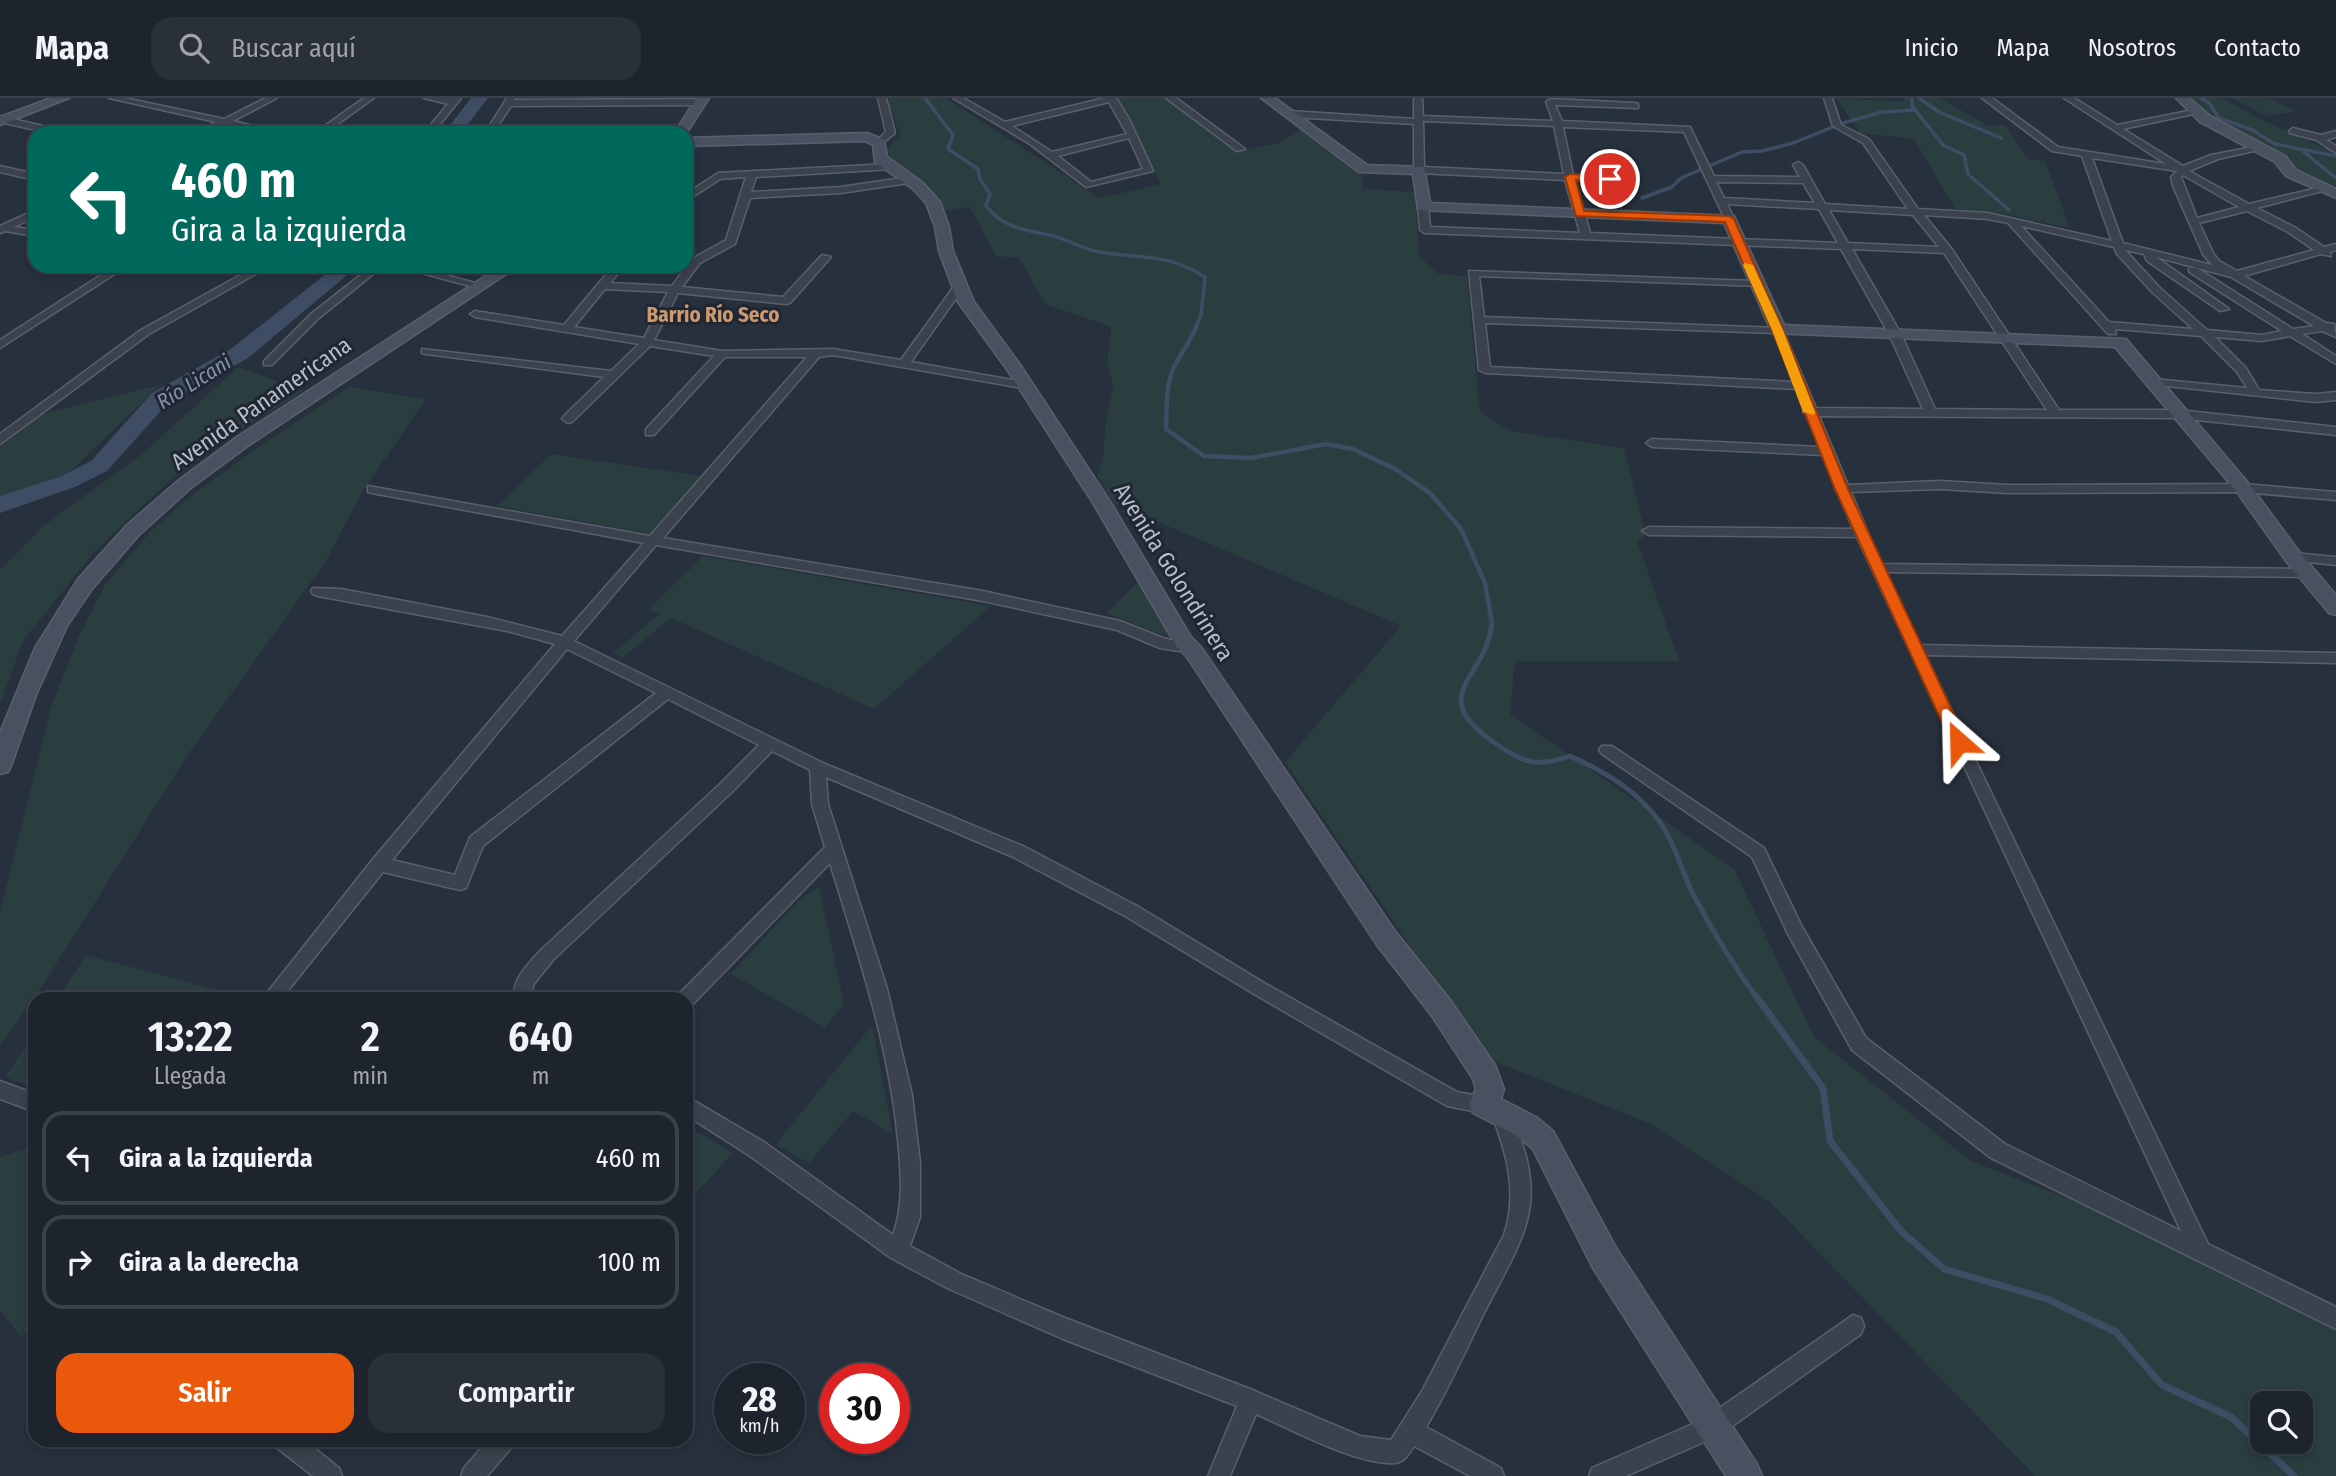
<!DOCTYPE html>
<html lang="es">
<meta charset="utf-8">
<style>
:root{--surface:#1d242e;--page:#2a303a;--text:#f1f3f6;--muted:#a0a4aa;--line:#3b414a;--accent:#ea580c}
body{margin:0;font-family:"Fira Sans Condensed",sans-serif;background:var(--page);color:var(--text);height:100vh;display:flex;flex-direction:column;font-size:26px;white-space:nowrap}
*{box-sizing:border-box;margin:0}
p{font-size:23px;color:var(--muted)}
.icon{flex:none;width:38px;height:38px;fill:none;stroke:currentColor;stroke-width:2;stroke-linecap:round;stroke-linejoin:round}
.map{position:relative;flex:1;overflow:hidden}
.sheet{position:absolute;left:28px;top:894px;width:665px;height:455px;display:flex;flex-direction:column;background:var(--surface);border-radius:21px;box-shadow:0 4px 10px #0003,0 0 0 2px var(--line)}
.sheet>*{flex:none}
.top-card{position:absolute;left:28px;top:28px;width:665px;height:147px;border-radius:21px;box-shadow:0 4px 10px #0003,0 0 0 2px var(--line);background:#00695c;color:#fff;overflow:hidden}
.tools{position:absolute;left:2250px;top:1293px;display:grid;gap:14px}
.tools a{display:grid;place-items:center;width:63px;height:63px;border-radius:14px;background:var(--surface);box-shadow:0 4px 10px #0003,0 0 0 2px var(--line);font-size:35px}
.speed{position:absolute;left:714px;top:1265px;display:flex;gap:14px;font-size:35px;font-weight:700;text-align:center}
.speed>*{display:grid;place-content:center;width:91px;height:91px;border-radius:50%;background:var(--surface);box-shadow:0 4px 10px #0003,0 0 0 2px var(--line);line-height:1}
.speed small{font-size:18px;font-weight:400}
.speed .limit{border:10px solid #d22;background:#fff;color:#111}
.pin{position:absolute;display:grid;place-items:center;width:60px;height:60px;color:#fff;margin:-30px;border:4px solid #fff;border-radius:50%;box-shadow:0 2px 7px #0007}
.me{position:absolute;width:77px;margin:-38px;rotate:335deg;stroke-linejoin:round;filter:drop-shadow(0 0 5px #0008)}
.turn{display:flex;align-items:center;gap:24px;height:147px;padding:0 28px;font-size:32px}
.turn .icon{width:91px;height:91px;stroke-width:2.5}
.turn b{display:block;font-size:49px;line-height:60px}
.eta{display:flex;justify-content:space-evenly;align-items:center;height:119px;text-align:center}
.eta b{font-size:42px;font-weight:600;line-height:49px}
.action{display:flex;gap:14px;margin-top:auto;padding:14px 28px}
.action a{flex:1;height:80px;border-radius:21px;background:var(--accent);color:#fff;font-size:28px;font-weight:600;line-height:80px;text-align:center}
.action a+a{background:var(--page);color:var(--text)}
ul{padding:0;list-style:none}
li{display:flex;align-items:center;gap:21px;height:94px;margin:0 14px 10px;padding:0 14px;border:4px solid var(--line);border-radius:21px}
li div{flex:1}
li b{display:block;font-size:26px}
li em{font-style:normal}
header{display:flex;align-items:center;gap:42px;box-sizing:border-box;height:98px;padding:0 35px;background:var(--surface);border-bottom:2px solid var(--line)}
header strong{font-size:33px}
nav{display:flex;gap:38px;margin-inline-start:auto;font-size:24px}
.search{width:490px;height:63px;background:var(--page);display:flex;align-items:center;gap:18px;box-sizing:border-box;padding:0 24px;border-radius:21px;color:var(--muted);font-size:26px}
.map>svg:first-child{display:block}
.green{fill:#2a3d3f;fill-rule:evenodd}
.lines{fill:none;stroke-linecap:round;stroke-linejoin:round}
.stream-far3{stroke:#3e4d64;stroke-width:3.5}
.stream-far2{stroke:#3e4d64;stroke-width:4.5}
.stream-far1{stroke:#3e4d64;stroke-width:5}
.stream{stroke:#3e4d64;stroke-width:7}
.river{fill:#3e4d64;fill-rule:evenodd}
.street-casing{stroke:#59606b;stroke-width:3}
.secondary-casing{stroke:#59606b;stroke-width:3}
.street{fill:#3b424d;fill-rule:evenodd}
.secondary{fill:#495160;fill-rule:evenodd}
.route{fill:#ea580c;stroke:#983908;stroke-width:2}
.slow{fill:#f59e0b}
.labels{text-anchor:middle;stroke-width:6;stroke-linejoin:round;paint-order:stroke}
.far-neighbourhood-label{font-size:21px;font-weight:bold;fill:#cc9a6e;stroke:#202732}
.far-water-label{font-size:21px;font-style:italic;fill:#8192ad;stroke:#202732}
.street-label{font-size:23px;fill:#b7bdc8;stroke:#202732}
</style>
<header>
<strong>Mapa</strong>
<div class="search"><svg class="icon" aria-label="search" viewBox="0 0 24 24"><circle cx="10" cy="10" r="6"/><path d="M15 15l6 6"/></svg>Buscar aquí</div>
<nav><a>Inicio</a><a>Mapa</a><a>Nosotros</a><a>Contacto</a></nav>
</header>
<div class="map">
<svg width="2336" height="1378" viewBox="0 0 2336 1378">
<rect width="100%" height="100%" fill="#27303d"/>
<!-- green -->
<path class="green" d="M890 0H946L1100 100 1161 86 1115 0H1165L1236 54 1278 45 1301 32 1362 76 1363 91 1415 94 1419 158 1437 175 1467 179 1480 314 1511 333 1624 350 1646 437 1637 443 1679 563H1515L1510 616 1734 771 1814 939 1971 1063 2072 1102 2283 1199 2336 1230V1378H2035L1770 1104 1653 1027 1486 960 1285 664 1401 528 1114 405 1097 378 1103 360 1105 330 1113 288 1107 264 1111 229 1045 206 1019 160 996 158 970 109 941 113 887 60V52L900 37 888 4ZM2263 1306H2301V1344H2263Z
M1836 0 1904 4V0H1940L1987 27H2005L2028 61 2045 63 2070 130 1994 114 1955 111 1914 41 1860 35Z
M2187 0H2222L2260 21 2336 55V91L2302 75 2282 58 2213 22Z
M2230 0H2269L2297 13 2268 18Z
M238 269 304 293 254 323 169 383 95 453 23 543 0 607V472L43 428 142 356Z
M160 287 72 372 51 383 0 400V349L42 316Z
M349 289 426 301 361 396 326 463 187 658 36 898 0 947V815L50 612 78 540 104 488 149 435 187 401 254 352Z
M551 356 701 378 651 436 497 408Z
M703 458 991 508 874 611 671 520 622 560 613 555 659 516 649 511Z
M1139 483 1175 537H1162L1106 515Z
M819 788 844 906 825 930 731 876 799 802Z
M86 857 217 892 209 901H57Z
M872 927 893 1037 853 1013 809 1065 775 1047Z
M35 934V990L5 979Z
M686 1027 733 1055 686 1106Z
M35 1048V1226L21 1239 0 1212V1059Z"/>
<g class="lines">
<!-- stream-far3 -->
<path class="stream-far3" d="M925 0 953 37 948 51 978 71 980 81 990 96 986 108C1004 131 1027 132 1054 138 1068 142 1081 150 1095 153 1139 162 1164 153 1205 179L1201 217 1195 231
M1912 0V8L1943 47 1964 57 1968 76 2009 112
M1919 0 1939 14 2001 40
M2201 0 2209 5 2219 20 2252 32 2275 46 2336 58
M2304 54 2336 80
M1642 100 1672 89 1681 80 1742 54 1762 53 1793 45 1843 25 1882 14 1916 12"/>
<!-- stream-far2 -->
<path class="stream-far2" d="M1196 229C1190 244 1181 256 1174 269 1165 288 1167 311 1166 331L1204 358 1251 360 1326 346 1353 351 1395 371 1430 395 1461 431 1485 485 1492 525"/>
<!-- stream-far1 -->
<path class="stream-far1" d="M1492 523C1488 583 1420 595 1499 648 1526 666 1538 669 1570 658 1600 672 1627 686 1649 711 1672 734 1679 767 1693 796 1712 832 1733 867 1757 900"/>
<!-- stream -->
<path class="stream" d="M1756 898 1823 990 1830 1043 1901 1133 1944 1171 2047 1201 2116 1234 2162 1287 2231 1319 2294 1378"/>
<!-- river -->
<path class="river" d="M471 0H488L461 35H444Z
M336 168H358L248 260 168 305 107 373 75 389 0 415V398L59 379 91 363 152 295 232 250Z"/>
<!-- street casing -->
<g class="street-casing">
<path id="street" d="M109 0H125L224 21 266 0H277L233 23 283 35C264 35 247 28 228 27 219 27 210 35 197 35L216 24Z
M364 0H374L325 35H315Z
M424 0H461L433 35H424L448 6Z
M507 0H515L514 2 700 1 704 4 700 7 511 8 493 35H485Z
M878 0H886L895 35 879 48 874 45 886 34Z
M953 0H963L1005 24 1105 0H1116L1129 21 1153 73 1086 89 1030 46ZM1109 4 1127 36 1052 54 1012 28ZM1129 40 1143 71 1091 84 1058 58Z
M1166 0H1176L1245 51 1237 53Z
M1414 0H1422L1423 18 1553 23 1546 4 1550 1 1635 5 1638 6V10L1555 7 1562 23 1690 29 1714 78 1800 79 1793 67 1798 64 1803 67 1825 106 1908 111 1863 45 1833 28 1824 0H1832L1841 27 1869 41 1918 111 1988 115 2112 143 2082 58 2052 53 1982 0H1992L2058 49 2166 66 2064 0H2074L2117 27 2198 11V15L2123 31 2183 68 2211 57 2263 47V51L2218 61 2189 73 2249 106 2326 88V92L2257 110 2296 130 2324 149 2336 146V152L2330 154 2331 158 2321 156 2244 178 2326 225 2334 226 2336 239 2322 233 2302 236 2336 258V266L2290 238 2262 243 2215 239 2246 270 2259 292 2316 296 2336 294V302L2316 304 2149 286 2147 284 2153 281 2247 290 2237 274 2201 238 2115 231 2116 236H2108L2008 125 1988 121 1924 117 1951 150 2059 312H2178L2336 329V337L2178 320 1819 318 1848 387 1940 383 2008 387 2243 386 2336 394V402L2243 394 2008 395 1940 391 1851 394 1881 466 2306 471 2313 475 2306 479 1885 474 1920 547 2336 555V565L1925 557 2208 1146 2336 1209V1231L1991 1060 1852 952 1788 836 1752 759 1602 656 1599 652 1602 648H1612L1764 750 1801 827 1866 940 2005 1046 2181 1133 1857 439 1649 437 1642 433 1649 429 1853 431 1838 394 1835 391 1836 389 1823 357 1652 349 1646 345 1652 341 1820 349 1807 317 1803 314 1805 311 1797 291 1485 275 1479 272 1469 173 1756 183 1760 184V188L1479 178 1484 219 1782 230 1816 310 1923 311 1889 236 1841 151 1425 135 1420 132 1418 109 1423 106 1428 109 1430 129 1580 135 1565 82 1419 75 1414 72V26L1290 19 1286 16 1290 13 1414 21ZM1423 23 1554 28 1564 76 1424 69ZM1563 29 1684 34 1726 123 1734 121 1727 106 1819 111 1838 145 1590 135 1575 82 1629 85 1634 82 1629 79 1573 77ZM2092 60 2177 73 2171 79 2173 88 2203 156 2212 167 2123 145ZM2183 77 2239 109 2197 120 2181 79ZM1716 84 1803 85 1815 105 1724 100ZM1829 112 1913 117 1939 149 1848 145ZM2247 113 2288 134 2314 152 2237 173 2219 163 2213 155 2199 125ZM2021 128 2114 149 2117 156 2152 194 2193 231 2109 224ZM1852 151 1944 155 2047 312 1935 311 1901 236ZM2125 152 2144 156 2147 163 2220 213 2229 211 2156 159 2231 179 2314 228 2293 231 2197 170H2189V174L2282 233 2262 237 2207 232 2160 190ZM1485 225 1774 235 1794 284 1490 269Z
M0 18 64 33 65 35H49L0 24Z
M2293 30 2321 37 2336 33V39L2326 42 2336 48V55L2316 42 2290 35 2289 33Z
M890 66 893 67V71L756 79 751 94 841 89 909 79 914 82 909 85 841 95 750 100 735 146 700 165 682 189 783 199 822 157 831 159 790 205 786 206 678 195 654 242 722 253 833 251 901 262 955 187 959 186 964 189 911 264 1023 284 1029 287 1023 290 833 257 819 259 663 440 983 493 1120 523 1163 540 1176 543 1184 539 1189 541 1191 544 1179 553 1160 550 1117 532 983 503 656 447 574 543 823 665 1025 749 1137 808 1266 886 1457 994 1490 1000 1493 1006 1490 1012 1483 1015 1447 1008 1254 896 1125 818 1013 759 826 679 828 706 887 891 912 997 920 1065V1119L910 1148 961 1176 1065 1220 1250 1291 1360 1338 1391 1342 1422 1293 1504 1137C1518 1095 1507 1055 1491 1015L1494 1009 1501 1006 1508 1009C1552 1108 1526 1132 1482 1219 1464 1256 1447 1294 1426 1329L1501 1370 1504 1378H1470L1414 1348C1409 1355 1405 1364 1395 1365 1358 1368 1291 1331 1256 1316L1230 1378H1208L1237 1308 1063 1241 947 1190 891 1160 750 1058 686 1017V998L764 1044 893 1137C904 1107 901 1073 898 1042 889 947 858 856 830 765L692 907 686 909V901H677L680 895 825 749 812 706 810 672 772 653 731 695 553 862 533 887 532 901H514C512 881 528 866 541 852L719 687 759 647 668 601 483 748 466 790 460 792 383 774 282 900H270L267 895 373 761 555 546 507 533 318 498 313 496 311 493 313 490 341 491 487 519 562 538 644 445 372 395 368 394V388L650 438 807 259H725L654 337H646V331L714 258 650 248 572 324 568 325 562 321 564 318 604 279 426 256 422 255V251L611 273 639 246 475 219 470 216 475 213 564 227 613 168H624L610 185 672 188 692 161 726 142 746 79 720 81 686 103V96L718 75ZM605 191 668 194 644 240 574 229ZM567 551 656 595 470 739 455 777 392 762Z
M0 68 35 76V82L0 74Z
M35 112V119L14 129 35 132V138L5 133 0 135V128Z
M115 168H127L0 250V242Z
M257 168H270L149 236 0 346V336L141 232Z
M372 168H383L319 220 272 267H264V263L311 216Z
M395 168H413L486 188 481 191Z
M2293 455 2336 459V467L2288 462V456Z
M0 983 35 996V1014L0 1001Z
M1853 1217 1861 1220 1864 1228 1861 1236 1720 1337 1626 1378H1589L1592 1370 1704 1321Z
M274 1342H304L339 1370 342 1378H313L277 1350Z
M488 1342H514L511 1350 487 1378H461L464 1370Z"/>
</g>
<!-- secondary casing -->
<g class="secondary-casing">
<path id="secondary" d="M51 0H69L0 27V19Z
M697 0H709L686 36 674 35Z
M1261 0H1275L1367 67 1424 69 1430 105 1734 118 1784 227 2126 241 2249 386 2300 455 2336 497V517L2329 515 2286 463 2237 394 2115 249 1772 235 1724 125 1418 112 1413 76 1359 74Z
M2176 0H2189L2210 18 2285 58 2296 72 2336 91V100L2286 78 2275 64 2200 24Z
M867 35 884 42 887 59 923 85 940 104 949 129 953 153 974 204 1021 268 1111 405 1191 539 1201 549 1395 833 1450 902 1495 967 1504 991 1501 1001 1536 1019 1553 1033 1615 1148 1757 1366 1762 1378H1726L1593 1170 1533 1051 1516 1037 1473 1015 1469 1006 1476 991 1473 981 1432 918 1377 847 1187 559 1177 549 1093 405 1006 270 958 204 939 153 935 129 926 105 913 91 875 64 873 47 865 43 686 48V40Z
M501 168H518L249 347 192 389 139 437 92 491 67 528 36 597 11 668 8 674 0 676V635L35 550 78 481 126 428 179 382 237 339Z"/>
</g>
<!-- street -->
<use href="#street" class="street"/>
<!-- secondary -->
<use href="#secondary" class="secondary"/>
</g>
<!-- route -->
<path class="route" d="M1570 76 1610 78 1614 81 1610 84 1576 82 1584 113 1729 118 1734 121 1783 232 1848 391 1967 644 1964 648 1959 650 1951 644 1835 391 1772 232 1725 124 1576 118 1565 79Z"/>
<!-- slow -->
<path class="slow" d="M1744 165 1753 167 1783 232 1815 314 1814 317 1803 314 1772 232 1743 167Z"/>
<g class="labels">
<!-- far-neighbourhood labels -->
<g class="far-neighbourhood-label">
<text x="713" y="224">Barrio Río Seco</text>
</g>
<!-- far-water labels -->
<g class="far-water-label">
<text transform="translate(194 284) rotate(-32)" y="7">Río Licani</text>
</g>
<!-- street labels -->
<g class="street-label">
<text transform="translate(261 305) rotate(-35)" y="8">Avenida Panamericana</text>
<text transform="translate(1174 474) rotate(58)" y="8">Avenida Golondrinera</text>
</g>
</g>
</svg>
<div class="tools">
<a><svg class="icon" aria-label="search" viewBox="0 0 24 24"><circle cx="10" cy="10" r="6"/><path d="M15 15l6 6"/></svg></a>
</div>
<div class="speed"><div>28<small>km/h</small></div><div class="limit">30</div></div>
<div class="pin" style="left:1610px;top:81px;background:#d93025"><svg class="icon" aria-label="arrive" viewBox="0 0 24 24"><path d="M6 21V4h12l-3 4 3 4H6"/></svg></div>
<svg class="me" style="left:1959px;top:644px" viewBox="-20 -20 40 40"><path d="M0-17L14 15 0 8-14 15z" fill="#ea580c" stroke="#fff" stroke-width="4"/></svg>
<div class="top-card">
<div class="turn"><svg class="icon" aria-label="left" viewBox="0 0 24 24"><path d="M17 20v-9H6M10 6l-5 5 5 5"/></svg><div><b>460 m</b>Gira a la izquierda</div></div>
</div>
<section class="sheet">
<div class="eta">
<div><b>13:22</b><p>Llegada</p></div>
<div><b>2</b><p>min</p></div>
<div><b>640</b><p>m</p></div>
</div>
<ul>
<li><svg class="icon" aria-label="left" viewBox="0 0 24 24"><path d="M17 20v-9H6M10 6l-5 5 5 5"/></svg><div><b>Gira a la izquierda</b></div><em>460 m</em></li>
<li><svg class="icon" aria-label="right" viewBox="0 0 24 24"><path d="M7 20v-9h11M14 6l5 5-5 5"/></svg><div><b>Gira a la derecha</b></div><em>100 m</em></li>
</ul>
<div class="action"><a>Salir</a><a>Compartir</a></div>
</section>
</div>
